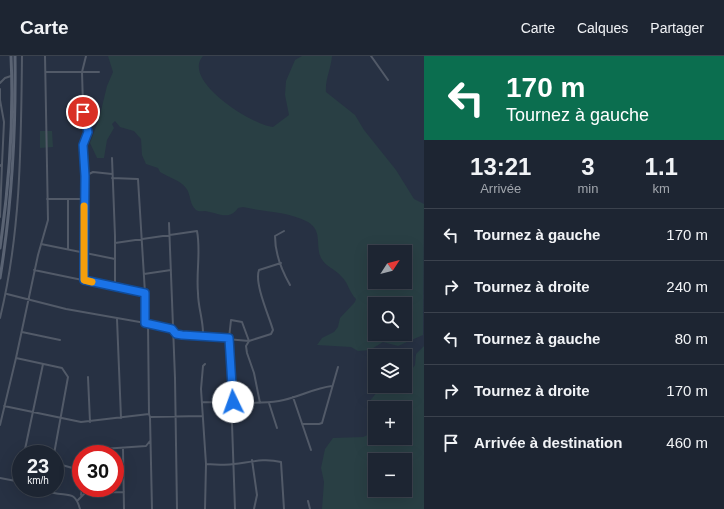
<!DOCTYPE html>
<html lang="fr">
<meta charset="utf-8">
<style>
:root{--surface:#1d2532;--page:#252d3a;--text:#f1f3f6;--muted:#a0a5ac;--line:#3b424d}
body{margin:0;font-family:Helvetica,sans-serif;background:var(--page);color:var(--text);height:100vh;display:flex;flex-direction:column;font-size:15px;white-space:nowrap}
*{box-sizing:border-box;margin:0}
p{font-size:13px;color:var(--muted)}
.icon{flex:none;width:22px;height:22px;fill:none;stroke:currentColor;stroke-width:2;stroke-linecap:round;stroke-linejoin:round}
.map{position:relative;flex:1;overflow:hidden}
.sheet{display:flex;flex-direction:column;background:var(--surface);width:300px}
.sheet>*{flex:none}
.top-card{background:#0b6e4f;color:#fff;overflow:hidden}
.needle{width:26px;rotate:54deg}
.tools{position:absolute;left:368px;top:189px;display:grid;gap:8px}
.tools a{display:grid;place-items:center;width:44px;height:44px;border-radius:0px;background:var(--surface);box-shadow:0 4px 16px #0002,0 0 0 1px var(--line);font-size:20px}
.speed{position:absolute;left:12px;top:389px;display:flex;gap:8px;font-size:20px;font-weight:700;text-align:center}
.speed>*{display:grid;place-content:center;width:52px;height:52px;border-radius:50%;background:var(--surface);box-shadow:0 4px 16px #0002,0 0 0 1px var(--line);line-height:1}
.speed small{font-size:10px;font-weight:400}
.speed .limit{border:6px solid #d22;background:#fff;color:#111}
.pin{position:absolute;display:grid;place-items:center;width:34px;height:34px;color:#fff;margin:-17px;border:2px solid #fff;border-radius:50%;box-shadow:0 1px 4px #0007}
.me{position:absolute;width:44px;margin:-22px;rotate:357deg;stroke-linejoin:round;filter:drop-shadow(0 0 3px #0008)}
.turn{display:flex;align-items:center;gap:14px;height:84px;padding:0 16px;font-size:18px}
.turn .icon{width:52px;height:52px;stroke-width:2.5}
.turn b{display:block;font-size:28px;line-height:34px}
.eta{display:flex;justify-content:space-evenly;align-items:center;height:68px;text-align:center}
.eta b{font-size:24px;font-weight:600;line-height:28px}
ul{padding:0;list-style:none}
li{display:flex;align-items:center;gap:12px;height:52px;padding:0 16px;border-top:1px solid var(--line)}
li div{flex:1}
li b{display:block;font-size:15px}
li em{font-style:normal}
header{display:flex;align-items:center;gap:24px;box-sizing:border-box;height:56px;padding:0 20px;background:var(--surface);border-bottom:1px solid var(--line)}
header strong{font-size:19px}
nav{display:flex;gap:22px;margin-inline-start:auto;font-size:14px}
main{display:flex;flex:1;min-height:0}
.map>svg:first-child{display:block}
.green{fill:#293f44;fill-rule:evenodd}
.lines{fill:none;stroke-linecap:round;stroke-linejoin:round}
.street{stroke:#525a68;stroke-width:2}
.primary{stroke:#5a6373;stroke-width:3}
.route-casing{stroke:#114b97;stroke-width:10}
.route{stroke:#1a73e8;stroke-width:7}
.slow{stroke:#f59e0b;stroke-width:7}
</style>
<header>
<strong>Carte</strong>
<nav><a>Carte</a><a>Calques</a><a>Partager</a></nav>
</header>
<main>
<div class="map">
<svg width="424" height="453" viewBox="0 0 424 453">
<rect width="100%" height="100%" fill="#273143"/>
<!-- green -->
<path class="green" d="M108 0H203C181 24 251 69 273 71L289 59 285 39 286 25 295 4 302 0H332C331 13 325 23 326 36L355 59 364 74 396 114 414 143 424 148 423 279 398 290 383 286 370 294 358 295 351 291 317 289 322 282 334 276 338 271 340 262 355 246 356 243C349 236 348 226 341 220 335 213 326 211 321 202 315 189 323 175 308 166 288 155 264 156 243 151L238 152C229 165 218 157 205 155 202 155 199 156 196 154 189 148 191 138 186 132 180 124 168 121 160 116L158 112 146 108 142 99 141 83 134 75 120 71 115 65 112 68 114 72 107 84 104 102H97L90 87 99 63 107 30 113 16ZM375 196H405V226H375ZM375 248H405V278H375Z
M40 75H52L53 91 40 92Z
M424 290V453H322L324 426 321 412 325 393 333 382 363 381 375 376V382H405V352H375V356L369 346 382 330H405V314L412 313 415 309 416 298ZM375 404H405V434H375Z"/>
<g class="lines">
<!-- street -->
<path class="street" d="M371 0 388 24
M46 16H99
M0 27 5 22 11 20
M0 33V44
M0 44 4 66 2 108
M112 102 115 180V231
M0 110 2 108 0 161
M85 120 93 116 112 118
M112 122 138 123 145 237V267
M47 143H84
M68 144V193
M169 167 175 322 177 453
M284 175 275 180C275 196 282 215 290 229
M115 187 197 175C201 195 196 216 198 237 198 251 203 263 203 277
M41 188 115 203
M34 214 145 237
M144 218 171 214
M84 224 85 120 83 89 87 76 83 50 82 16 86 0
M7 238 66 253 168 271C174 273 176 278 182 279L249 285 271 278 273 274C269 260 254 227 259 214L281 207
M0 262C21 176 21 89 22 0
M117 263 121 362
M148 268 149 358
M22 276 60 284
M16 302 62 312 68 321 54 398
M205 308 203 310 201 333 206 408 205 453
M88 321 90 366
M293 341 311 394
M202 346C228 346 253 349 279 345 297 342 314 332 332 330
M269 347 277 372
M4 350 81 366 149 358 150 361 202 360
M150 361 152 453
M302 368H319L322 367 338 311
M0 369 16 302 38 199 48 164 45 0
M123 393 124 453
M24 398 43 308
M81 398 88 394 146 390 150 385
M252 404 257 439 254 453
M55 407 76 413 81 398
M206 408C215 408 225 410 234 408 251 406 264 402 281 406L284 453
M76 414 81 430
M0 422 21 426
M13 424 21 410
M38 432C43 434 48 436 54 437 69 440 75 435 80 453
M81 439 82 432
M78 444 85 437 124 436
M308 445 310 453
M235 453 229 282 231 264 242 266 249 285 246 290 247 297 254 317 260 347"/>
<!-- primary -->
<path class="primary" d="M0 192C9 129 14 64 11 0
M0 222C12 148 16 74 15 0"/>
</g>
<g class="lines">
<!-- route casing -->
<g class="route-casing">
<path id="route" d="M83 56 88 76 83 89 85 120 84 224 145 237V267L172 273 176 278 182 279 229 282 233 346"/>
</g>
<!-- route -->
<use href="#route" class="route"/>
<!-- slow -->
<path class="slow" d="M84 150V224L92 226"/>
</g>
</svg>
<div class="tools">
<a><svg class="needle" viewBox="-14 -14 28 28"><path d="M0-13l5 13h-10z" fill="#e53935"/><path d="M0 13l5-13h-10z" fill="#a0a5ac"/></svg></a>
<a><svg class="icon" aria-label="search" viewBox="0 0 24 24"><circle cx="10" cy="10" r="6"/><path d="M15 15l6 6"/></svg></a>
<a><svg class="icon" aria-label="layers" viewBox="0 0 24 24"><path d="M12 4l9 5-9 5-9-5zM3 14l9 5 9-5"/></svg></a>
<a>+</a>
<a>−</a>
</div>
<div class="speed"><div>23<small>km/h</small></div><div class="limit">30</div></div>
<div class="pin" style="left:83px;top:56px;background:#d93025"><svg class="icon" aria-label="arrive" viewBox="0 0 24 24"><path d="M6 21V4h12l-3 4 3 4H6"/></svg></div>
<svg class="me" style="left:233px;top:346px" viewBox="-20 -20 40 40"><circle r="19" fill="#fff"/><path d="M0-13L10 11 0 6-10 11z" fill="#1a73e8"/></svg>
</div>
<section class="sheet">
<div class="top-card">
<div class="turn"><svg class="icon" aria-label="left" viewBox="0 0 24 24"><path d="M17 20v-9H6M10 6l-5 5 5 5"/></svg><div><b>170 m</b>Tournez à gauche</div></div>
</div>
<div class="eta">
<div><b>13:21</b><p>Arrivée</p></div>
<div><b>3</b><p>min</p></div>
<div><b>1.1</b><p>km</p></div>
</div>
<ul>
<li><svg class="icon" aria-label="left" viewBox="0 0 24 24"><path d="M17 20v-9H6M10 6l-5 5 5 5"/></svg><div><b>Tournez à gauche</b></div><em>170 m</em></li>
<li><svg class="icon" aria-label="right" viewBox="0 0 24 24"><path d="M7 20v-9h11M14 6l5 5-5 5"/></svg><div><b>Tournez à droite</b></div><em>240 m</em></li>
<li><svg class="icon" aria-label="left" viewBox="0 0 24 24"><path d="M17 20v-9H6M10 6l-5 5 5 5"/></svg><div><b>Tournez à gauche</b></div><em>80 m</em></li>
<li><svg class="icon" aria-label="right" viewBox="0 0 24 24"><path d="M7 20v-9h11M14 6l5 5-5 5"/></svg><div><b>Tournez à droite</b></div><em>170 m</em></li>
<li><svg class="icon" aria-label="arrive" viewBox="0 0 24 24"><path d="M6 21V4h12l-3 4 3 4H6"/></svg><div><b>Arrivée à destination</b></div><em>460 m</em></li>
</ul>
</section>
</main>
